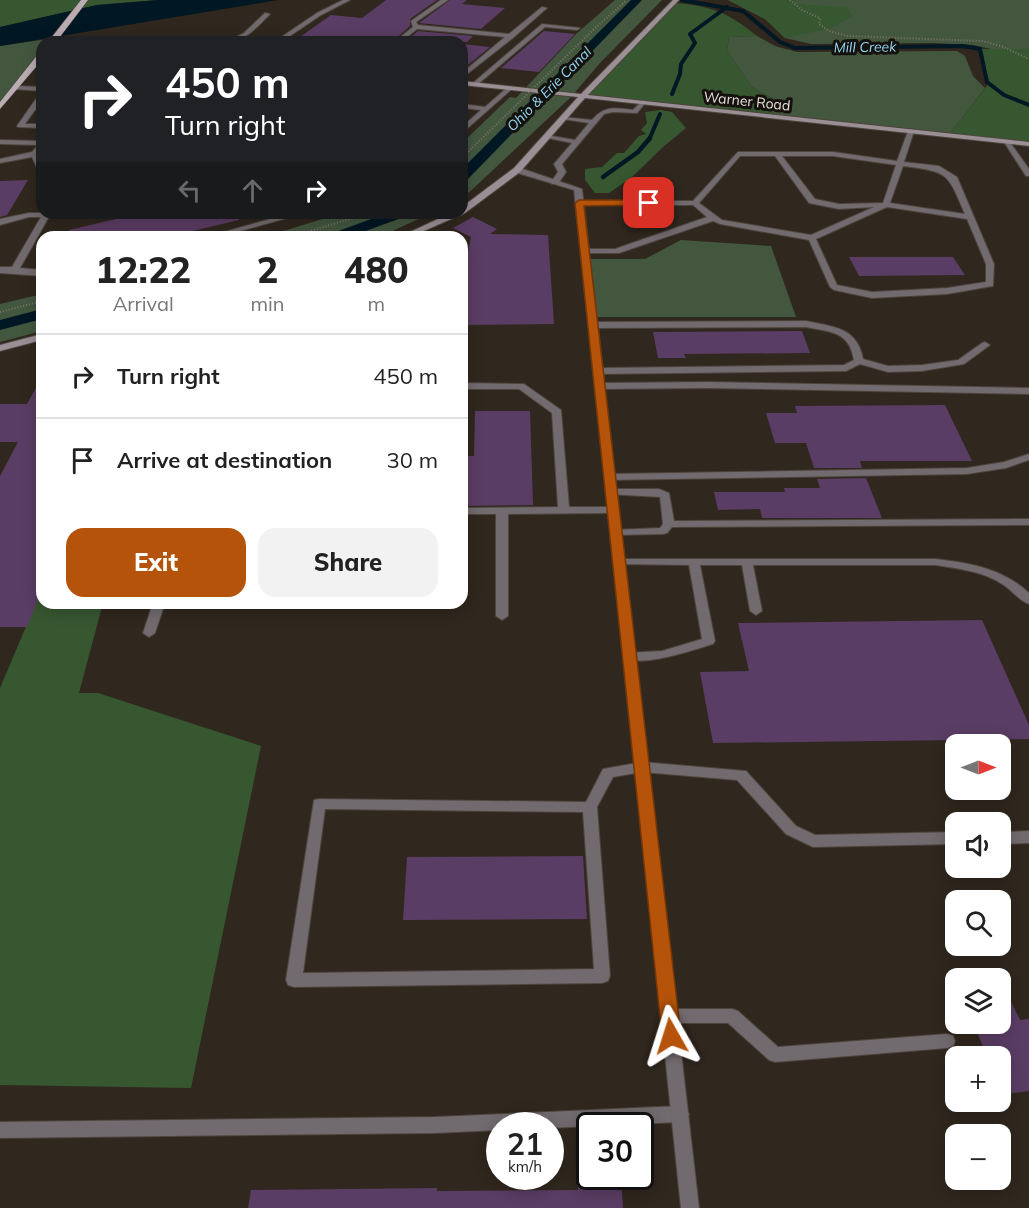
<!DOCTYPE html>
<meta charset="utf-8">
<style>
:root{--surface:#fff;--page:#f2f2f2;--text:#222;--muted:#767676;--line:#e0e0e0;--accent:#b45309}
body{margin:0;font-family:Mulish,sans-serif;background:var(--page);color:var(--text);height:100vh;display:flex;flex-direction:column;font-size:22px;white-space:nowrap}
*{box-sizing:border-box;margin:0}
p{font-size:20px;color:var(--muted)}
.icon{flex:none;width:33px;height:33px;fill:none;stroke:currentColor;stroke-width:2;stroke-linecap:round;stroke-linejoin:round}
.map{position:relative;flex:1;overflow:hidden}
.drawer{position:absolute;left:36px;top:231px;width:432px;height:378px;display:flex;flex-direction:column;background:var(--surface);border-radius:18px;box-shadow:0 3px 15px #0003}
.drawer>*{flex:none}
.banner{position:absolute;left:36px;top:36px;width:432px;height:183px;border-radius:18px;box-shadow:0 3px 15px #0003;background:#202124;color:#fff;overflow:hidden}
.needle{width:39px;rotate:90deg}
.buttons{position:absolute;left:945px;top:734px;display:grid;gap:12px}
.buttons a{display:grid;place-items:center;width:66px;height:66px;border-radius:12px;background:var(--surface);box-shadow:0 3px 15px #0003;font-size:30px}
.speed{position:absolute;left:486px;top:1112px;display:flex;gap:12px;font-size:30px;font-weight:700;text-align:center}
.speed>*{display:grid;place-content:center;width:78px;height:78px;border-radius:50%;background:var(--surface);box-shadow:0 3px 15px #0003;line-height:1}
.speed small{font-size:15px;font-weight:400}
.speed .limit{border:3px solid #111;border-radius:9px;background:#fff;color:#111}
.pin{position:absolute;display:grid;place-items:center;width:51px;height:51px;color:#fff;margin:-26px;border-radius:12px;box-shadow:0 3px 9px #0006}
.me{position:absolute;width:66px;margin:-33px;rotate:354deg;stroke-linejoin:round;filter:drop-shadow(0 0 4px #0008)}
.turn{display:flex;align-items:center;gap:21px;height:126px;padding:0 30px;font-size:27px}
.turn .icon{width:78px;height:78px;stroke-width:2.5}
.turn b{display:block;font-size:42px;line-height:51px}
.lanes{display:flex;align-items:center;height:57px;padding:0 30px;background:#0003;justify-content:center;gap:30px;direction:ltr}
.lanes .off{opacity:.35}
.eta{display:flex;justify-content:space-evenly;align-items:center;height:102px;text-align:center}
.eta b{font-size:36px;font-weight:800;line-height:42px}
.cta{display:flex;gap:12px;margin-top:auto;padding:12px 30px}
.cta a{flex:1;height:69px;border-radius:18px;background:var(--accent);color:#fff;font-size:24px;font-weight:800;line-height:69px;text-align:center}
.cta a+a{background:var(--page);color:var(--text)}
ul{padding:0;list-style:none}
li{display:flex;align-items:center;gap:18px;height:84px;padding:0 30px;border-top:2px solid var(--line)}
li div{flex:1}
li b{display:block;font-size:22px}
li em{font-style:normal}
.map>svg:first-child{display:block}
.green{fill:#43573f}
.forest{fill:#375731}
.water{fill:#001724}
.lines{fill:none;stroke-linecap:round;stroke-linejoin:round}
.stream-far1{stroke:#001724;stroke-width:4}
.stream{stroke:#001724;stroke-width:4.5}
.canal{fill:#001724;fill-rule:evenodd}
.building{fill:#5a3d64}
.lane-casing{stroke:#4d443c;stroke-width:2}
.street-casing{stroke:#4d443c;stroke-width:2}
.secondary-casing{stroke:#4d443c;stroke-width:2}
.primary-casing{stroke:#4d443c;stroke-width:1}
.path{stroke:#7d756d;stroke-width:2;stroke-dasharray:1 2;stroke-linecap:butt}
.lane{fill:#716a6e;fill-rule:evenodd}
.street{fill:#716a6e;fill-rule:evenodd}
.secondary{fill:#9a8f95;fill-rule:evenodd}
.primary{fill:#b9acb3;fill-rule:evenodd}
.path-bridge{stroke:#7d756d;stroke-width:2;stroke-dasharray:1 2;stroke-linecap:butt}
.route{fill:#b45309;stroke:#753606;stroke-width:1.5}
.labels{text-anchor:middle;stroke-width:6;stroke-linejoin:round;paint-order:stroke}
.far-water-label{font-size:14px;font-style:italic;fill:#93d6f7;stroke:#15110d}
.far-street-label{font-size:14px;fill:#e6dfd9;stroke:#15110d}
</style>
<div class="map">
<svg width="1029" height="1208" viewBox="0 0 1029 1208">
<rect width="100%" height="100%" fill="#30271e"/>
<!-- green -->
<path class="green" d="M615 0H662L600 63 571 97 462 199V143L510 97 516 98 576 34Z
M728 0H1029V49H991L973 45 933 43 811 44 785 38 765 19Z
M757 36 775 46 797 52 957 51 965 56 973 76 985 88 949 135 772 116 779 102 752 87 727 51 729 37Z
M55 38 52 42H42V54L0 107V46Z
M342 213H432L379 237H264Z
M681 240 771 246 796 317H592L586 259H645Z
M42 294V331L0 342V304Z"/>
<!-- forest -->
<path class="forest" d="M0 0H158L97 5 0 27Z
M728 0H794L795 4 847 7 853 16 832 28 785 38 765 19Z
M674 3C712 6 727 12 757 36L729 37 727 51 752 87 779 102 772 116 584 95Z
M980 49H1029V144L949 135 989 83C981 73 988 60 980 49Z
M661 110 672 112 686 128 663 147 631 178 609 193H595L585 180V169L602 167 617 153H624L639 136 646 134 641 130 647 123 645 112Z
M42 589V603H103L79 693H98L261 746 191 1088 0 1085V688Z"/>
<!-- water -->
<path class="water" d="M158 0H278L0 46V27L97 5Z"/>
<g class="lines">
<!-- stream-far1 -->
<path class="stream-far1" d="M682 0 743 11 780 42 795 48 963 46 980 49 987 82 1004 95 1029 105
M672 94 680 74 681 64 695 43 690 34 727 7
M649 140 660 114"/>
<!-- stream -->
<path class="stream" d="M603 177 638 152 650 138"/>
<!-- canal -->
<path class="canal" d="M631 0H642L467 180 462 181V169Z
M388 213H409L407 216 349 237H327L330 234Z
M42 309V319L0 330V320Z"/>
</g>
<!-- building -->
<path class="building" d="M386 0H437L410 19V26L392 42H293L331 15 362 18Z
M450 0H467L462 4 505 8 481 29 419 23Z
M418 31 473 36 467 42H405Z
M544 31 575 34 539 72 501 68Z
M462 44 490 47 469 64H462Z
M28 180 7 215 0 217V181Z
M142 213H238L239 220 167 237H70L69 230Z
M473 217 497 229 490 234 548 235 554 324 462 325V283L471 237 453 228Z
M849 257H953L965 275 859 276Z
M802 331 810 353 684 354 686 358H658L653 332Z
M42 377V590L27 627H0V476L18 442H0V404H27Z
M945 405 972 461H860L862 468H814L806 443H775L766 413H797L795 406Z
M475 411H530L533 505 462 506V456H474Z
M866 478 882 518H762L760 509 718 510 714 492H785L784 488H820L817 479Z
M982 620 1029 725V739L713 743 700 672 749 671 738 623Z
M583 856 587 919 403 920 407 857Z
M1000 979 1020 1020 1029 1019V1091L1005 1094 1000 1085V1056H987L973 1023H1000Z
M577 1177H621L623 1208H248L251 1190 437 1188V1191L578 1190Z"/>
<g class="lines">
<!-- lane casing -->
<g class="lane-casing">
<path id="lane" d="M343 0H350L321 15 281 42H274L317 13Z
M441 0H448L416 22 418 25 509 34 542 7 547 8 514 37 462 78V73L505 37 417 29 401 42H394L413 27 411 21Z
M265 13 270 14C258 26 245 42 227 42L244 33Z
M542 24 580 28 577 30 545 27 477 85H473V83Z
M15 86 42 87V91L13 89 12 88Z
M508 87 513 88 462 133V127L481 110 462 108V104L485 107Z
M38 96H42L38 106H42V110H35L25 124H42V128L18 127 17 126Z
M643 100 646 102 637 113 613 112 604 114 562 164 566 172 558 184H552L551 182 558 172 554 164 572 143 543 137 546 135 575 140 589 123 562 119V117L592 120C605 105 615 108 633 110Z
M911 129 914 131 904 162 939 166 957 177 994 264 993 286 947 294 872 298 834 290 830 287 809 240 720 224 713 221 619 253H585L581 251 585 249H615L707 217 693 205H579L575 203 576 201H693L738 152H833L897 161 908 131ZM740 156H775L809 203 839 209 874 207 811 235 722 220 699 203ZM782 156H833L896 165 883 203 839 204 815 199ZM903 166C949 172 947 172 965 214L890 203ZM887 207 967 219 986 264V282L947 288 872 292 837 285 816 239Z
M0 140 42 141V149L38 154 42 163V172L38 170 32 157 0 163V159L32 152 38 145 0 144Z
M1007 140 1009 141 1029 169V176H1026L1004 142Z
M29 213H51L20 268 42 270V276L0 273V267H12L41 217H29L0 225V219Z
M292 213H305L219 237H206Z
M806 321C834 327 857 327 863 359L888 366 922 365 958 360 982 343 985 342 990 345 964 364 922 371 888 372 860 364 846 371 598 374 593 371 598 368 844 365 854 360C849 331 831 332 806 327L593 328 589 325 593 322Z
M707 382 1029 388V394L707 388 600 389 595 386 600 383Z
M462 383 524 384 561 410 569 507H613L618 510 613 513 508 514V616L502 620 496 616V514H462V508L558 507 552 413 519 389H462Z
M1029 454V460L1006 468 967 474 609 480 604 477 609 474 967 468 1004 462Z
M611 489H659L669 493 674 521 1029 519V525L672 527 667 533 663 534 616 535 610 532 612 530 660 528 663 524 660 497 607 494 606 492 607 490Z
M619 559H936C971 563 1003 569 1029 593V604C1019 601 1011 589 1002 584 982 571 959 569 936 565H753L762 611 756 615 750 611 742 565H700L715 641 713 644C696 649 636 670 623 656L625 653 662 651 702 639 689 565 615 564 613 562 615 560Z
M153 603H165L155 633 149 637 143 633Z
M642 762 746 771 796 826 815 835 956 832V844L813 847 786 834 737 780 642 772 613 777 597 807 610 976 608 981 602 983 294 987 288 985 286 980 314 800 319 799 586 802 603 769ZM325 809 583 812 594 969 303 973Z
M1029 831V843L1000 844V832Z
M669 1009H732L738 1011 778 1047 947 1034 953 1036 955 1041 953 1046 947 1048 775 1062 769 1060 728 1023H669L663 1021 661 1016 663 1011Z
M680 1106 686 1108 689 1114 686 1120 680 1122 550 1128V1125H500V1130L435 1133 0 1138V1122L435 1117Z"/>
</g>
<!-- street casing -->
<g class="street-casing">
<path id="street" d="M514 168H520L582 189 699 1208H681L574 190 514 172Z"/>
</g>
<!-- secondary casing -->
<g class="secondary-casing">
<path id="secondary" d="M673 0H679L588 95 1029 142V146L585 98 520 172 465 213 410 237H399L451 213H462V207L514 168 578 97 462 85V81L581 94Z
M42 334V340L0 351V345Z"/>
</g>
<!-- primary casing -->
<g class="primary-casing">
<path id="primary" d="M81 0H88L56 42H48Z
M39 53H42V60L0 109V102Z"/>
</g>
<!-- path -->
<path class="path" d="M790 0 802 10 820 18 819 24 829 31 847 36 982 41 1001 46 1029 59
M593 30 627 0
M291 237 369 213
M0 312 42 301"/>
<!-- lane -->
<use href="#lane" class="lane"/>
<!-- street -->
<use href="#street" class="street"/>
<!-- secondary -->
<use href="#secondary" class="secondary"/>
<!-- primary -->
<use href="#primary" class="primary"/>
<!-- path-bridge -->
<path class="path-bridge" d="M464 156 593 30"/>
</g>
<!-- route -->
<path class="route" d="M579 200H649L653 203 649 205 584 206 681 1036 678 1041 671 1044 665 1041 662 1036 575 203Z"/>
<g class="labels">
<!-- far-water labels -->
<g class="far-water-label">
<text transform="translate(865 47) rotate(-1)" y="5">Mill Creek</text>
<text transform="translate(549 89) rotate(-45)" y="5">Ohio &amp; Erie Canal</text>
</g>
<!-- far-street labels -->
<g class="far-street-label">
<text transform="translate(747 101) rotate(6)" y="5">Warner Road</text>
</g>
</g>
</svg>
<div class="buttons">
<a><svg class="needle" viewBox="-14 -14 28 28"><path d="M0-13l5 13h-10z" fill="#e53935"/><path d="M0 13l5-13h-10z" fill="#767676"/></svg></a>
<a><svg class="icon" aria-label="sound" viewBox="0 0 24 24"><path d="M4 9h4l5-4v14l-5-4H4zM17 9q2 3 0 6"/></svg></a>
<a><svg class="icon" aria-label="search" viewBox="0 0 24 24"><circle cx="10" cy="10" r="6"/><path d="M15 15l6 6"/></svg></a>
<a><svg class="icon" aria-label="layers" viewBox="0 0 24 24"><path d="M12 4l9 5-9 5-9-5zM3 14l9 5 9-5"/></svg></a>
<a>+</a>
<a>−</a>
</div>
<div class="speed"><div>21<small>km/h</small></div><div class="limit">30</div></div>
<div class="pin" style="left:649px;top:203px;background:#d93025"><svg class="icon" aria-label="arrive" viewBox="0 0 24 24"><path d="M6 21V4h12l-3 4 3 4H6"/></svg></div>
<svg class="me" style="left:671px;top:1036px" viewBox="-20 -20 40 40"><path d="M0-17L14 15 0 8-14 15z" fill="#b45309" stroke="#fff" stroke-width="4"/></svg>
<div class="banner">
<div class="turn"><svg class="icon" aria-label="right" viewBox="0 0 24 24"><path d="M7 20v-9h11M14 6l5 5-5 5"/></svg><div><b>450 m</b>Turn right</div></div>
<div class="lanes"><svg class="icon off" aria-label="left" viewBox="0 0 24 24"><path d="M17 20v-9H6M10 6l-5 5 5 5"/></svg><svg class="icon off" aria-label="ahead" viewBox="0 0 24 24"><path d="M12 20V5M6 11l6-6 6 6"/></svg><svg class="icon" aria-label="right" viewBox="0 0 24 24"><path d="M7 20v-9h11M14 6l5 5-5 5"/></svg></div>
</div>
<section class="drawer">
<div class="eta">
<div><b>12:22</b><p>Arrival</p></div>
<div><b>2</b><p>min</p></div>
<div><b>480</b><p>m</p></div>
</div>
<ul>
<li><svg class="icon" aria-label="right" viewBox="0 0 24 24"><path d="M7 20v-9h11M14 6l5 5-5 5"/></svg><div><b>Turn right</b></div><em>450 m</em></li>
<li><svg class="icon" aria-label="arrive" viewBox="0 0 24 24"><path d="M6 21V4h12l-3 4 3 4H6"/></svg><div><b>Arrive at destination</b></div><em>30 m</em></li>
</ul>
<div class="cta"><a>Exit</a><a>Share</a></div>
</section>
</div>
